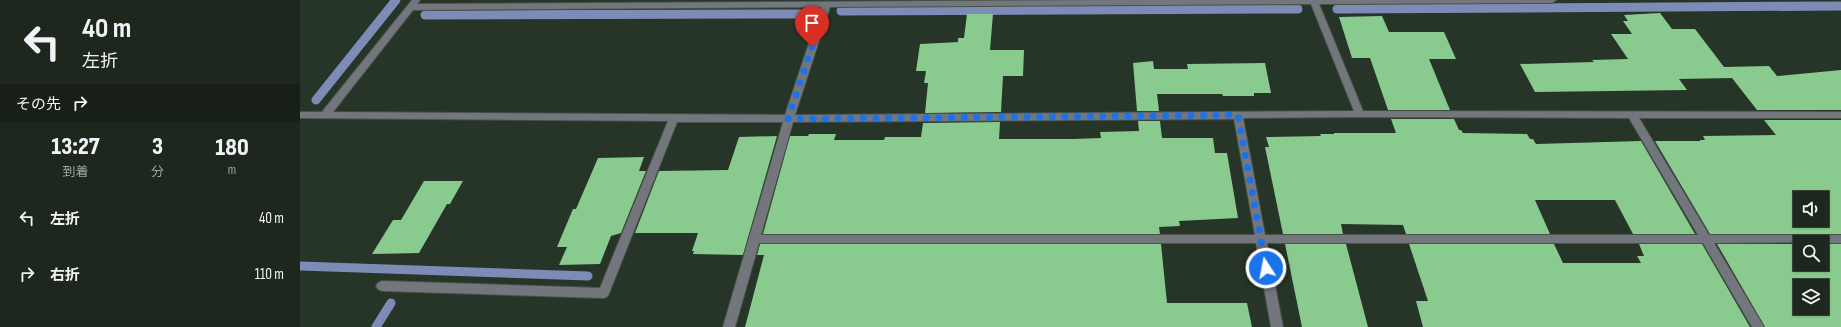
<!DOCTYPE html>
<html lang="ja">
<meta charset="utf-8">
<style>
:root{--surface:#1d271e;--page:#252f27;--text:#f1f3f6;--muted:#a0a5a4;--line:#3b443c}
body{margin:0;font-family:"Sofia Sans Condensed","Noto Sans JP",sans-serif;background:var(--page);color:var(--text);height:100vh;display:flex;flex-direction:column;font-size:15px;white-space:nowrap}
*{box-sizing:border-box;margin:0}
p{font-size:13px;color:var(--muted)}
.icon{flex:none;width:22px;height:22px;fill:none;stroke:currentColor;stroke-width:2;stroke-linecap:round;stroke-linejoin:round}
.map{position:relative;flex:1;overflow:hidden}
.side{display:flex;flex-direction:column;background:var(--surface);width:300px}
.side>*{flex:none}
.banner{background:#1d271e;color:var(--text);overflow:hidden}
.buttons{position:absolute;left:1493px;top:191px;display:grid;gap:8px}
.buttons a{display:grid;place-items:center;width:36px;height:36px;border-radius:0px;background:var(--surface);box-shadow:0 1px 3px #0004,0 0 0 1px var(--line);font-size:20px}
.pin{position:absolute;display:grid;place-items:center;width:34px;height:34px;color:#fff;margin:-41px -17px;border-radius:50% 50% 50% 0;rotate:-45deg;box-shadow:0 0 4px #0007}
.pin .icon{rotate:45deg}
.me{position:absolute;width:44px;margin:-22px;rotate:349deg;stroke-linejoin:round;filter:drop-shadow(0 0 3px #0008)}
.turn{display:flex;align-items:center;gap:14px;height:84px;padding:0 16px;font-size:18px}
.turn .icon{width:52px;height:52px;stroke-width:2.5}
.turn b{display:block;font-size:28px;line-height:34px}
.then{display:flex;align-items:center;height:38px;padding:0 16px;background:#0003;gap:8px;font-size:15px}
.eta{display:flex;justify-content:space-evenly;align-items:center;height:68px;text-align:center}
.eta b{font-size:24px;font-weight:800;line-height:28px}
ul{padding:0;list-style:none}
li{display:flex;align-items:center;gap:12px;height:56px;padding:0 16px}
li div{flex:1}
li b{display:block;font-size:15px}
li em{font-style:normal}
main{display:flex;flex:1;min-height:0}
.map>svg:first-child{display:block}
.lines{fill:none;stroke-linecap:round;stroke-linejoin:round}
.stream{stroke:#7e8bb7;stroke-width:9}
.building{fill:#89ca8e;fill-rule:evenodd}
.minor-casing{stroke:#465347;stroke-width:2}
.minor{fill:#74767e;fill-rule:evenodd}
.route{stroke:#1a73e8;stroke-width:7;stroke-dasharray:0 12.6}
</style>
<main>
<section class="side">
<div class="banner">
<div class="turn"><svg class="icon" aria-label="left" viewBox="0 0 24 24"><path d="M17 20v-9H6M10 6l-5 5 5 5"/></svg><div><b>40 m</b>左折</div></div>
<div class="then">その先<svg class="icon" aria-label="right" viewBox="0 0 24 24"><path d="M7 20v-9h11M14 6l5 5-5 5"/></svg></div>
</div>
<div class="eta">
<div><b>13:27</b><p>到着</p></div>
<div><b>3</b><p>分</p></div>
<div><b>180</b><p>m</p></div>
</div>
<ul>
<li><svg class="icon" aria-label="left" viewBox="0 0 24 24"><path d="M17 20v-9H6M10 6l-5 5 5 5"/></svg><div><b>左折</b></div><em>40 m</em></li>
<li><svg class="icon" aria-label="right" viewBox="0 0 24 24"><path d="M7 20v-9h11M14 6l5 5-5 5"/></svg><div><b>右折</b></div><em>110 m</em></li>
</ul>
</section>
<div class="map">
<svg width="1541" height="327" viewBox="0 0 1541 327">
<rect width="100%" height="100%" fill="#273428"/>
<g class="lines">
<!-- stream -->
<path class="stream" d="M1037 9 1541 6
M541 11 998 9
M125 15 506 14
M16 100 96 0
M0 266 288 276
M76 327 91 303"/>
</g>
<!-- building -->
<path class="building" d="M1360 13 1372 29H1395L1424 67 1469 66 1477 76 1541 70V110H1457L1432 78 1379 79 1387 90 1235 92 1220 64 1294 62 1292 60 1328 59 1311 34H1332L1323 21H1328L1324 15Z
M667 14H693L690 50H724L723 76H703L701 112 625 113 628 83H624L626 71H616L620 44 658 42V38H664Z
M1082 16 1089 32H1144L1156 59H1129L1150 110H1088L1070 58H1052L1039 17Z
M853 61 854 69H888L887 64 965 63 971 93H954V96H923L922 94H857L859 111H837L833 63Z
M1091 119H1154L1159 130H1161L1163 133 1227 134 1230 139H1233L1236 144 1341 141 1395 234H1333L1315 200H1235L1250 234H1106L1103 225 1041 224 1043 234H983L965 147H969L966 137 1021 136 1020 134H1034V133H1096Z
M1464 120H1541V234H1410L1355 141H1400V140H1405L1403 136 1476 135ZM1500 198H1522V220H1500Z
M838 121H860L862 138H913L915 153H927L938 218 879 221 880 226 859 227 860 234H463L490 136H508L509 134H536L534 140H584L585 137H621L623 123 700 122 699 139H774L801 138 800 132 839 131Z
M477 136 443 255 393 254 394 251H392L398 233H335L359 171 428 170 439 137Z
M344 157 339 171H346L321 233 311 236 300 264 259 265 267 247H257L273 209H276L298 158Z
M124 181H163L150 204H147L119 253 72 254 93 220H101Z
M460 244H861L867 303H947L952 327H445L464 255H457Z
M985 244H1046L1068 327H1002Z
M1109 244H1254L1263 263H1341L1337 256H1344L1339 244H1402L1450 327H1123L1116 301H1128Z
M1417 244H1500V264H1522V244H1541V327H1465ZM1500 286H1522V308H1500Z"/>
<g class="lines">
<!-- minor casing -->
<g class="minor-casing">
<path id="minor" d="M112 0H120L117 4 812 0H1256L1252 3 1019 4 1063 111 1541 112V118H1339L1409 235H1541V243H1522V242L1414 243 1464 327H1452L1403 243H967L983 327H971L956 243H459L435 327H423L483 122H377L308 296 304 298 82 291 78 289 76 286 78 283 82 281 300 288 368 121 0 118V112H22ZM1011 4 1054 111 495 115 530 7ZM521 7 485 115 33 112 113 10ZM1060 117 1329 118 1398 235H965L943 118ZM934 119 955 235H461L493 122Z"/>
</g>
<!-- minor -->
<use href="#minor" class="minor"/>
</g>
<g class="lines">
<!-- route -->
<path class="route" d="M512 47 488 119 938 115 966 268"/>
</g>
</svg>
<div class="buttons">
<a><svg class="icon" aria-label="sound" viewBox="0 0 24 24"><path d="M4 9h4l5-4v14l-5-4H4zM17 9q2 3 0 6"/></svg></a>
<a><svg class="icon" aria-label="search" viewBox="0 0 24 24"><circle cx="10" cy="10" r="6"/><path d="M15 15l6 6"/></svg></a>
<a><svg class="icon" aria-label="layers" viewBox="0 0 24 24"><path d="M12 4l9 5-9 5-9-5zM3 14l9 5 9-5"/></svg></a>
</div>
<div class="pin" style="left:512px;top:47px;background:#d93025"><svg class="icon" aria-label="arrive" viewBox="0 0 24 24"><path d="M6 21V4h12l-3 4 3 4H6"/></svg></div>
<svg class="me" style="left:966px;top:268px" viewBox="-20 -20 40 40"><circle r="17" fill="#1a73e8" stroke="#fff" stroke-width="3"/><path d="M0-11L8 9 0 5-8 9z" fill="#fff"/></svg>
</div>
</main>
